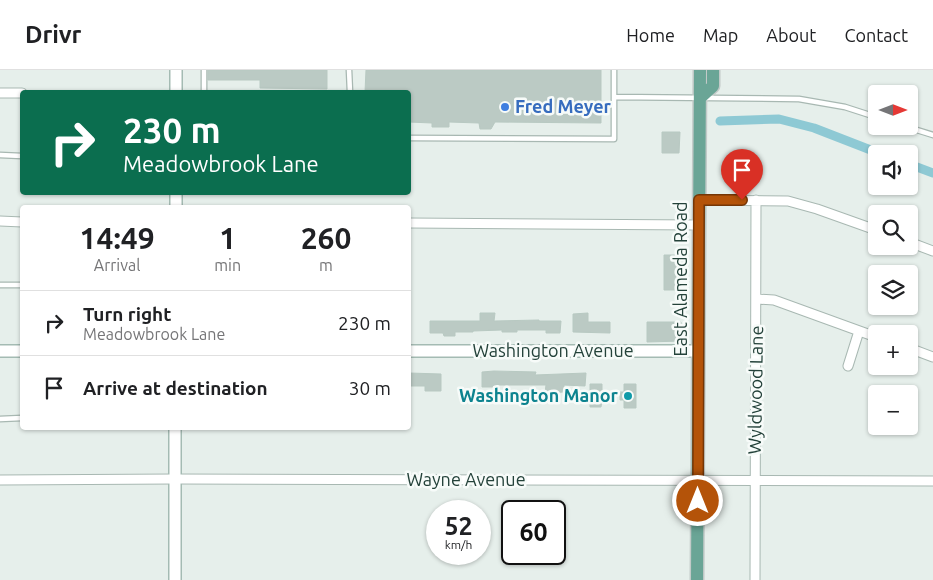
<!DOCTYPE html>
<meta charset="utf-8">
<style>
:root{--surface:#fff;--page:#f6f6f6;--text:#202124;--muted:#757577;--line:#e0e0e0}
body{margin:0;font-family:Ubuntu,sans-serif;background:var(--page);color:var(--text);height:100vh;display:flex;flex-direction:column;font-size:19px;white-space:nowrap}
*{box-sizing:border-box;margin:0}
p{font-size:16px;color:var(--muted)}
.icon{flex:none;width:28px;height:28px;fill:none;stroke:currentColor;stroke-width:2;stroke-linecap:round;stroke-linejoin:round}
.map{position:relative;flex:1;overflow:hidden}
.drawer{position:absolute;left:20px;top:135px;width:391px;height:225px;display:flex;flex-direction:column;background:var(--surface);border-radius:5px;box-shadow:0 1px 4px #0004}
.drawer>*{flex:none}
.hud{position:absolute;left:20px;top:20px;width:391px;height:105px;border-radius:5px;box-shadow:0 1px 4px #0004;background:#0b6e4f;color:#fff;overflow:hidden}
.needle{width:32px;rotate:90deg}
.tools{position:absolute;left:868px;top:15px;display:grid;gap:10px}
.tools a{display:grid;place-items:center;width:50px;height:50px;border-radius:5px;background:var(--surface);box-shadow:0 1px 4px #0004;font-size:25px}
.speed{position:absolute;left:426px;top:430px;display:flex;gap:10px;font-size:25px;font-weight:700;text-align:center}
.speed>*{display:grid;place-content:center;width:65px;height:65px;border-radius:50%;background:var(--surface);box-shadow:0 1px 4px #0004;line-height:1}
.speed small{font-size:12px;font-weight:400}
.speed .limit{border:2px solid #111;border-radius:8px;background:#fff;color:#111}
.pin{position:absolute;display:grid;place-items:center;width:42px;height:42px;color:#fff;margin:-51px -21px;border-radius:50% 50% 50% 0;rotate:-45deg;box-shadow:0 0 5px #0007}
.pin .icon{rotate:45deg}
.me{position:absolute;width:55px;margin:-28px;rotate:0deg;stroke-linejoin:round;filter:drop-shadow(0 0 4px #0008)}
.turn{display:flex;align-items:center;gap:18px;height:105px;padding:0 20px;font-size:22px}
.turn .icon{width:65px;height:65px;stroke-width:2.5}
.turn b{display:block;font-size:35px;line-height:42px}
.eta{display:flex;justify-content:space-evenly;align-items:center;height:85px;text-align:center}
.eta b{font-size:30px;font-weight:700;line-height:35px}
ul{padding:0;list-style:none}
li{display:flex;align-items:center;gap:15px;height:65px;padding:0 20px;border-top:1px solid var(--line)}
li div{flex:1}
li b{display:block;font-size:19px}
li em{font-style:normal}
header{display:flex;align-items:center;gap:30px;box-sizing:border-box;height:70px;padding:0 25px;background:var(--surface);border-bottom:1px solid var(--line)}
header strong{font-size:24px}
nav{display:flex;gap:28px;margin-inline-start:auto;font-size:18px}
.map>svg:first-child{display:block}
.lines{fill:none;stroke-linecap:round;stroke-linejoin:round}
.canal{stroke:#8ec9d4;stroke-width:9}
.building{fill:#bbcac4;stroke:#b8c9c2}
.lane-casing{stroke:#a8b8b2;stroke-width:7}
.street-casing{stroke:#a8b8b2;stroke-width:11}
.secondary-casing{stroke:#a4bbb3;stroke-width:14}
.primary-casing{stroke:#c2cac8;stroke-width:15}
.lane{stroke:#fff;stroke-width:4.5}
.street{stroke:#fff;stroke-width:9}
.secondary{stroke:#fff;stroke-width:11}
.primary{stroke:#6aa596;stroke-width:12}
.route-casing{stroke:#753606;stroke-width:12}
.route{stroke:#b45309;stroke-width:9}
.shop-dot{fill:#3f7fe0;stroke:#f7fbf9;stroke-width:2}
.culture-dot{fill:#0f9aa8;stroke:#f7fbf9;stroke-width:2}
.labels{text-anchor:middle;stroke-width:5;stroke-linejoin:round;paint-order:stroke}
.shop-label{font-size:18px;font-weight:bold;fill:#366cbe;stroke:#f7fbf9;text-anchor:start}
.street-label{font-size:18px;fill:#24423a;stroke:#f7fbf9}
.culture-label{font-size:18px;font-weight:bold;fill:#0d838f;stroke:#f7fbf9;text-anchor:end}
</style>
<header>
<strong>Drivr</strong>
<nav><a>Home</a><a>Map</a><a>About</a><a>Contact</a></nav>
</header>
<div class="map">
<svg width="933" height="510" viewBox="0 0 933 510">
<rect width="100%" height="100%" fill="#e6efeb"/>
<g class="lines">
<!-- canal -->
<path class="canal" d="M720 51 779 49 814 58 881 84
M909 94 933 103"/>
</g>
<!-- building -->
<path class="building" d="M208 0H327V19L260 18V10H208Z
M366 0H601V53L495 52 491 59H480L479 53 449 52V57H432V53L409 52V22H365Z
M662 62H680L679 83H662Z
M664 185H684V220H664Z
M480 243H495L494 251 539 250V251H561L560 263H546V260H517V262H502V260L473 261V262H455V266H444L443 263H430V251H480Z
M588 243V252H610V263L573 262V244Z
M647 252H681V271L647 272Z
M494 301 536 302 535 305 586 303 585 316 564 315V322L545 323 546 315H496V317H482V302Z
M409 303 441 304V321H425V316H409Z
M590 314H602V321L606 322V330H602L601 337H590Z
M624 314H636V338H624V330H620V322H624Z"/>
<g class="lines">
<!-- lane casing -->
<g class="lane-casing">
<path id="lane" d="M349 0 350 22
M204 22V0
M614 27 799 29 845 37 876 47
M904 56 933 65
M409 68 614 69V0
M0 85 22 86
M0 215H22
M0 349 22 348"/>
</g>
<!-- street casing -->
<g class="street-casing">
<path id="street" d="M0 23H22
M699 130 788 131 817 139 876 160
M0 151 22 152
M409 153 699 155
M909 172 933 181
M757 229 774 230 876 267
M909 278 933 287
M848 296 859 261
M0 410 175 409 933 411
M755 510 756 130"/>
</g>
<!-- secondary casing -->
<g class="secondary-casing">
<path id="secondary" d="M176 22V0
M176 122V138
M0 281H22
M409 281H698
M175 358V510"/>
</g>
<!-- primary casing -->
<g class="primary-casing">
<path id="primary" d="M700 28 713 16V0
M697 510 700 0"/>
</g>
<!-- lane -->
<use href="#lane" class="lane"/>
<!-- street -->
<use href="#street" class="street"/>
<!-- secondary -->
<use href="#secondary" class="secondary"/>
<!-- primary -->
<use href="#primary" class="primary"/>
</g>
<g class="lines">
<!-- route casing -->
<g class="route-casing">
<path id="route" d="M698 431 699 130H742"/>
</g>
<!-- route -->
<use href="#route" class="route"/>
</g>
<!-- markers -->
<circle class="shop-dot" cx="505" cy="37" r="5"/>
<circle class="culture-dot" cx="628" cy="326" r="5"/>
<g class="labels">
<!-- shop labels -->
<g class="shop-label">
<text x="515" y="43">Fred Meyer</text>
</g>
<!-- street labels -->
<g class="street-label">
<text transform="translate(681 209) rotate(-90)" y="6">East Alameda Road</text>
<text x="553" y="287">Washington Avenue</text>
<text transform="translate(756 320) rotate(-89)" y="6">Wyldwood Lane</text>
<text x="466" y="416">Wayne Avenue</text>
</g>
<!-- culture labels -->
<g class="culture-label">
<text x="618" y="332">Washington Manor</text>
</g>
</g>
</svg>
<div class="tools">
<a><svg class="needle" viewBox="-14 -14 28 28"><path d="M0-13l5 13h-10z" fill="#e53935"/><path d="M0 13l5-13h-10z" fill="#757577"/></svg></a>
<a><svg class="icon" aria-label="sound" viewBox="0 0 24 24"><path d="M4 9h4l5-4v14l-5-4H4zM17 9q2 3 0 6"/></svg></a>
<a><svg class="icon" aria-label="search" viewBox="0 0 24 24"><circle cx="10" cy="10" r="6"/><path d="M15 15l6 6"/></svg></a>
<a><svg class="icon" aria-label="layers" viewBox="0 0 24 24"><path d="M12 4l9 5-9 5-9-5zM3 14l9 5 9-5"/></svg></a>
<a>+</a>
<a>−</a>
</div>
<div class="speed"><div>52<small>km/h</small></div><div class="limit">60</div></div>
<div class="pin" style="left:742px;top:130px;background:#d93025"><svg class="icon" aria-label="arrive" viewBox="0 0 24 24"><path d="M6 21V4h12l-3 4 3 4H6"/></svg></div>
<svg class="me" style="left:698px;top:431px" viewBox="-20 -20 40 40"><circle r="17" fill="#b45309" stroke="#fff" stroke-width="3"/><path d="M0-11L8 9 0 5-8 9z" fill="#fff"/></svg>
<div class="hud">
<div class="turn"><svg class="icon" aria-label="right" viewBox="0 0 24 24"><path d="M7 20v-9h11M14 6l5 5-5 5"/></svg><div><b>230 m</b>Meadowbrook Lane</div></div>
</div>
<section class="drawer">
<div class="eta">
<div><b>14:49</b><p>Arrival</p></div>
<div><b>1</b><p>min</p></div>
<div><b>260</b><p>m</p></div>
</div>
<ul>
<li><svg class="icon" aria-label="right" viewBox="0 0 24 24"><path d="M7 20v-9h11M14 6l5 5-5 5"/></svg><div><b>Turn right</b><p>Meadowbrook Lane</p></div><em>230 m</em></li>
<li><svg class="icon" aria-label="arrive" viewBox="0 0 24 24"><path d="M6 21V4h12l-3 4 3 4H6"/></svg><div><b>Arrive at destination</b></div><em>30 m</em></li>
</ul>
</section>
</div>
